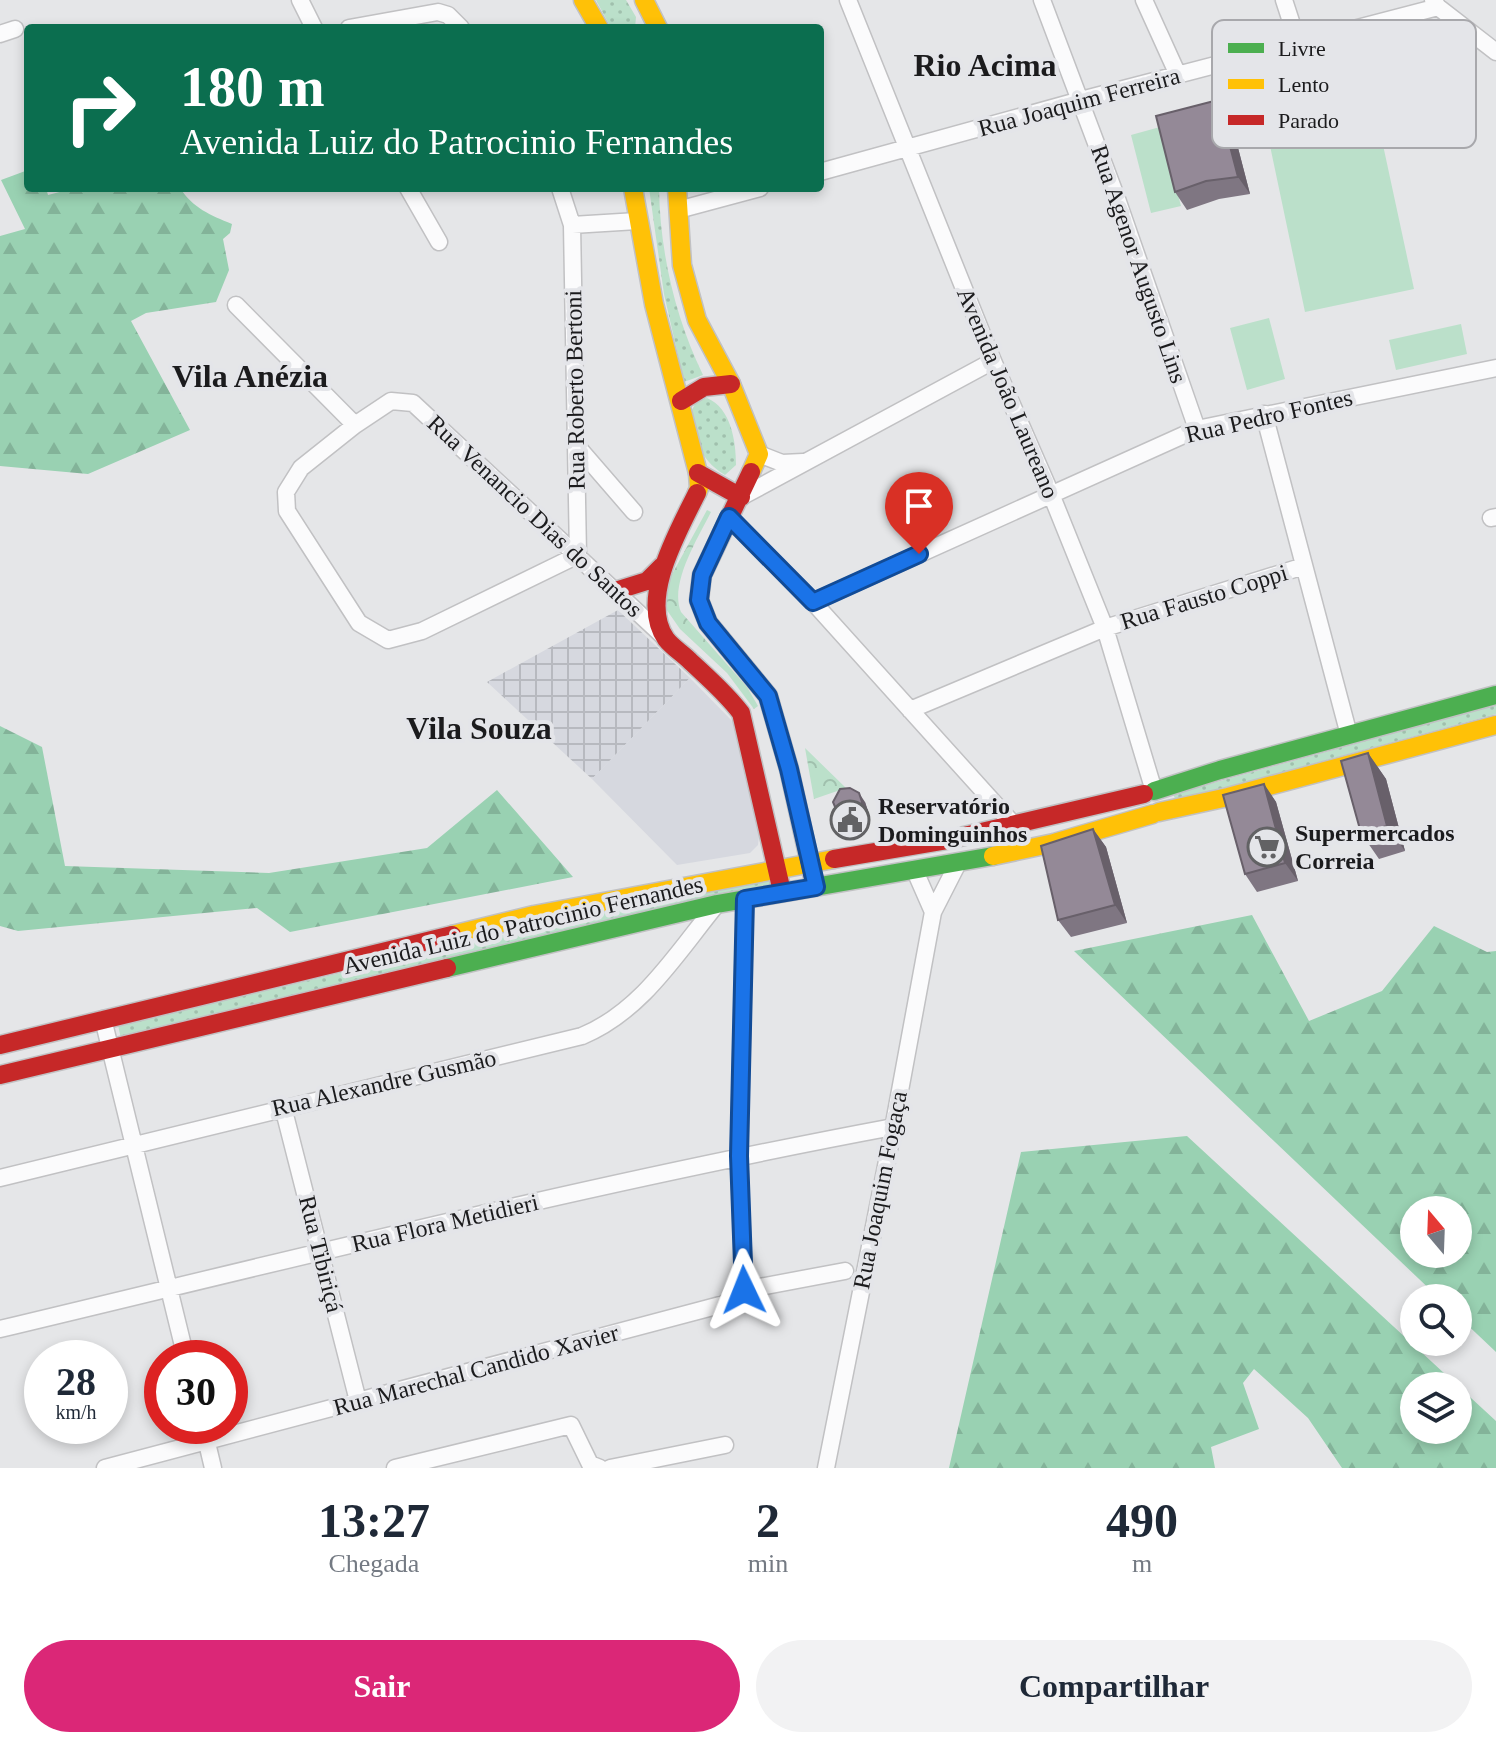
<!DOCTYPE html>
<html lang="pt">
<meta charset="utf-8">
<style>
:root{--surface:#fff;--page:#f2f2f3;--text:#1f2937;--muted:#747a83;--accent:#db2777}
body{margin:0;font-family:"Times New Roman",serif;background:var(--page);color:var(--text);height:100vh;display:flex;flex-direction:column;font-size:30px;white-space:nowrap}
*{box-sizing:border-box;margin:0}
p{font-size:26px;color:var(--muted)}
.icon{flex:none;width:44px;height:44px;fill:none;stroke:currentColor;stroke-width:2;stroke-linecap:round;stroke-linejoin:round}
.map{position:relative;height:1468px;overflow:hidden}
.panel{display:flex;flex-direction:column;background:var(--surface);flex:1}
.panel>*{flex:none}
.top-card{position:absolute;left:24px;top:24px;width:800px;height:168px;border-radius:8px;box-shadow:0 4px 12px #0003;background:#0b6e4f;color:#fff;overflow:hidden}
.needle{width:52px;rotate:341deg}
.fabs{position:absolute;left:1400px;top:1196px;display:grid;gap:16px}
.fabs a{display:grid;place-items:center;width:72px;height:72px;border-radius:50%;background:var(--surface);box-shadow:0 4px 12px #0003;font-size:40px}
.speed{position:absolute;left:24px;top:1340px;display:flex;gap:16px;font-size:40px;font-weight:700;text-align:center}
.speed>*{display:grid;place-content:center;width:104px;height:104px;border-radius:50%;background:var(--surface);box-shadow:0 4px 12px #0003;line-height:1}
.speed small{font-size:20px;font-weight:400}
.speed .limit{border:12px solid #d22;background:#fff;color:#111}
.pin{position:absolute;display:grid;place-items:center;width:68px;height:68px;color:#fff;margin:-82px -34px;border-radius:50% 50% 50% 0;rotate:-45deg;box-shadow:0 0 8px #0007}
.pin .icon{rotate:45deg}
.me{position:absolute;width:88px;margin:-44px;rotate:358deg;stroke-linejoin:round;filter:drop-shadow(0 0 6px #0008)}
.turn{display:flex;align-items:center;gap:28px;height:168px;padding:0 24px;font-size:36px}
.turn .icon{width:104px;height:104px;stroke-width:2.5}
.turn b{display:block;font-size:56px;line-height:68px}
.eta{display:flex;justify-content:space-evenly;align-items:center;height:136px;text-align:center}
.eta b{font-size:48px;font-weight:600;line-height:56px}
.primary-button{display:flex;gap:16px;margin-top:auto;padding:16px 24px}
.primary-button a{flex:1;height:92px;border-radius:48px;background:var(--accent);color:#fff;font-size:32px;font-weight:600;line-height:92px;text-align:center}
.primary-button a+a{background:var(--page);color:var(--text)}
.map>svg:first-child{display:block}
.industrial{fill:url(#industrial-grid)}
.built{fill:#d6d8df}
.grass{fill:url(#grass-dots)}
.forest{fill:url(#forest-firs);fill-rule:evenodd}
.park{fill:url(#park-crowns)}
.garden{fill:#bbe0ca}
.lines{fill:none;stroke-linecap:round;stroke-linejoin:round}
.street-casing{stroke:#c1c1c3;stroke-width:19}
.fast-casing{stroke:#c1c1c3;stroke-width:21}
.slow-casing{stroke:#c1c1c3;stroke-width:21}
.jam-casing{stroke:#c1c1c3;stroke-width:21}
.street{stroke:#fbfbfc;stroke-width:16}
.fast{stroke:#4caf50;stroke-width:18}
.slow{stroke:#ffc107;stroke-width:18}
.jam{stroke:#c62828;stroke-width:18}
.wall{fill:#7f7682}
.shaded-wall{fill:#68606a}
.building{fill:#948997;stroke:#68606a;stroke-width:2}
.route-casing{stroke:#114b97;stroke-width:20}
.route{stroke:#1a73e8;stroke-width:14}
.labels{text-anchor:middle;stroke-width:8;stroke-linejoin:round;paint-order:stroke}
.street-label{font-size:24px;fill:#1b1b1d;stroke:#e4e5e9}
.poi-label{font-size:24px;font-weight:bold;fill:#1b1b1d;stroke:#e4e5e9;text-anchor:start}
.district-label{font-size:32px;font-weight:bold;fill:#1b1b1d;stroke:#e4e5e9}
.key{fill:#e4e5e9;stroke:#a8a8ac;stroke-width:2}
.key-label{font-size:22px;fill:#1b1b1d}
</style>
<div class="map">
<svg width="1496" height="1468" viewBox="0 0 1496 1468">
<defs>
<pattern id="industrial-grid" width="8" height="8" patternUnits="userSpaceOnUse" patternTransform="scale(2)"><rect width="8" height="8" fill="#d6d8df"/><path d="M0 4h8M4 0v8" fill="none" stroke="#b7b9bf"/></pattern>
<pattern id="grass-dots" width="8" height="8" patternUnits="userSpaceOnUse" patternTransform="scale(2)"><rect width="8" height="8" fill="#bbe0ca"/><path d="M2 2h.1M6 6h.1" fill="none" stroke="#a0c0ad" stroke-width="1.8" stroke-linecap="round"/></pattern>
<pattern id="forest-firs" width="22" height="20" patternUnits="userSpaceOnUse" patternTransform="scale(2)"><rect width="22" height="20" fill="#99d1b2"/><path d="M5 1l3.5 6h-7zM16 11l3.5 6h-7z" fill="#83b399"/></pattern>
<pattern id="park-crowns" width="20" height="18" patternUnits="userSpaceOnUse" patternTransform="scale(2)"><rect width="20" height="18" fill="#bbe0ca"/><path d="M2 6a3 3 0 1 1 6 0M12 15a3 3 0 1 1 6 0" fill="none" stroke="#a0c0ad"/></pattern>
</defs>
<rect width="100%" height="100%" fill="#e5e6e8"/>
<!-- industrial -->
<path class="industrial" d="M618 610 690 678 592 779 487 682Z"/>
<!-- built -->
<path class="built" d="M690 678 735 724 759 836 758 845 750 853 677 865 592 779Z"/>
<!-- grass -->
<path class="grass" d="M596 0H626L636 17 635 28H611Z
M649 188H659C660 252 675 317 703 375L684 382 664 294Z
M707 398C731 408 736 441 736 465L725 475C696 457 699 441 692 410L696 402Z
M1496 705V714L1176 801 1173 794Z
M774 877 777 890 121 1039 118 1025 564 921Z"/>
<!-- forest -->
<path class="forest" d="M28 170V188H46L48 195 75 188H180C193 208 210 215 232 224L230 233 223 239 229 270 216 302 146 313 131 321 190 430 88 474 0 466V236L25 229 1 180Z
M0 726 42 747 65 866 269 873 427 848 497 790 573 877 290 932 257 908 18 931 0 926Z
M1252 915 1309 1021 1382 991 1434 926 1487 952 1496 951V1352L1458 1316V1298H1439L1074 951ZM1414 1210H1458V1254H1414Z
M1187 1136 1458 1386H1414V1430H1458V1386L1496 1421V1468H1342L1308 1418 1254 1369 1243 1383 1259 1429 1211 1447 1215 1468H949L1021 1152Z"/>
<!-- park -->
<path class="park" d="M707 510 711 512C698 538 669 584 681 612L747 687 758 706 754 709 727 673 680 629 664 606V589Z
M805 748 846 788 814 799Z"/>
<!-- garden -->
<path class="garden" d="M1369 80 1414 289 1305 312 1261 103Z
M1160 127 1181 206 1151 213 1131 135Z
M1269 318 1285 379 1247 390 1230 328Z
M1461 324 1467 354 1396 370 1389 340Z"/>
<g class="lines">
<!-- street casing -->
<g class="street-casing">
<path id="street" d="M300 0 314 28
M848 0 993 361 1051 494 1105 628 1154 791
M1042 0 1116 196 1197 429
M1144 0 1178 75
M1284 0 1298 43
M1433 0 1438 7 1496 52
M349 28 438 12 448 15 461 28
M0 34 15 29
M820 172 1081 100 1438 7
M408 188 439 242
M560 188 572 225 578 555 422 631 388 640 359 623 287 511 286 492 301 468 355 425 391 401 413 403 662 635
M678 210 760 188
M572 225 637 221
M236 305 355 425
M1264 414 1349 735
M576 445 634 512
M759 454 782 463 803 462
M741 497 993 361
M729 517 813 602 1014 825
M1491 518 1496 517
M813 602 1197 429 1496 368
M910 710 1105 628 1304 566
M915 871 933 912
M103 1019 186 1358
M283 1107 358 1401
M0 1178 582 1036C642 1011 676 954 717 904
M744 1290 739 1156 745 899
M0 1329C297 1258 593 1183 893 1127
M203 1426 213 1468
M105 1468 724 1304 744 1290 845 1271
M395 1468 571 1425 590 1464 600 1468
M610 1468 725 1445
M826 1468 887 1161 933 912 958 863"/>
</g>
<!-- fast casing -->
<g class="fast-casing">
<path id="fast" d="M1154 791 1220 770 1496 695
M447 968 717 904 993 856"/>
</g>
<!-- slow casing -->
<g class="slow-casing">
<path id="slow" d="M583 0 599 28
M644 0 658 28
M633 188 654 304 698 473 699 488 697 493
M677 188 682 265 697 320 731 384 759 454 751 472
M1159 812 1228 797 1496 725
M993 856 1054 843 1153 814
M452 935 534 915 834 859"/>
</g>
<!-- jam casing -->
<g class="jam-casing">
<path id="jam" d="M681 401 704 387 731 384
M751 472 702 575 699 600 708 623 768 696 789 769 813 877
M698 473 741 497
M697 493C679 530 638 599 666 639 672 647 682 653 689 660 707 677 726 693 741 713L780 883
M615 591 647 581 662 566
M834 859 947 840 1144 794
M0 1045 452 935
M0 1075 447 968"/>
</g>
<!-- street -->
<use href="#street" class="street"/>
<!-- fast -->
<use href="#fast" class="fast"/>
<!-- slow -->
<use href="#slow" class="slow"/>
<!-- jam -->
<use href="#jam" class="jam"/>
</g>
<!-- wall -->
<path class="wall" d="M1230 117 1250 194 1219 199 1187 210 1175 192Z
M1368 753 1386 779 1405 851 1379 859 1361 833Z
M1264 784 1276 802 1298 881 1257 892 1245 874Z
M865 802 868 811 865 820 853 826 844 822 838 814Z
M1093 829 1106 847 1127 923 1071 937 1058 920Z"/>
<!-- shaded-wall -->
<path class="shaded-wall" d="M1218 100 1230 117 1250 194 1238 177Z
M1368 753 1386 779 1405 851 1387 826Z
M1264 784 1276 802 1298 881 1285 863Z
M859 793 865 802 868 811 865 820 859 812Z
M1093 829 1106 847 1127 923 1115 905Z"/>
<!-- building -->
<path class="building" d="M1218 100 1238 177 1206 181 1175 192 1156 116Z
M1368 753 1387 826 1361 833 1341 761Z
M1264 784 1285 863 1245 874 1223 795Z
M850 788 859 793 862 802 859 812 846 817 838 814 833 802 840 789Z
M1093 829 1115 905 1058 920 1041 846Z"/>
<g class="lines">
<!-- route casing -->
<g class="route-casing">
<path id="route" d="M744 1290 739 1156 745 899 816 887 789 769 768 696 708 623 699 600 702 575 729 517 813 602 919 554"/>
</g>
<!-- route -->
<use href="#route" class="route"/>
</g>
<!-- icons -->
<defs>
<g id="civic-ring" transform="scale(2)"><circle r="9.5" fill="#e4e5e9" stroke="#626264" stroke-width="1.5"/><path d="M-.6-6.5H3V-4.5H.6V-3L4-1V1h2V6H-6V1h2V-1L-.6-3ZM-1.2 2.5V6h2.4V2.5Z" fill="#626264"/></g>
<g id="supermarket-ring" transform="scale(2)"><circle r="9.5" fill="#e4e5e9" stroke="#626264" stroke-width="1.5"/><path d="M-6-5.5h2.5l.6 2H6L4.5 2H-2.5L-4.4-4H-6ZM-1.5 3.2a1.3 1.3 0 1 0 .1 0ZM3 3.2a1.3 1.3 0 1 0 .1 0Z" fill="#626264"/></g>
</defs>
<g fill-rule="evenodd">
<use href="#civic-ring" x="850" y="820"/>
<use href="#supermarket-ring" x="1267" y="847"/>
</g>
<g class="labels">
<!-- street labels -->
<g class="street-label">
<text transform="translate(1079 102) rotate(-15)" y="8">Rua Joaquim Ferreira</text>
<text transform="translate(1139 264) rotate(71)" y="8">Rua Agenor Augusto Lins</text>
<text transform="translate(575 390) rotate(-91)" y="8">Rua Roberto Bertoni</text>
<text transform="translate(1008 393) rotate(67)" y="8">Avenida João Laureano</text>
<text transform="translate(1269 416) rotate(-13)" y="8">Rua Pedro Fontes</text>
<text transform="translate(535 516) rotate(43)" y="8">Rua Venancio Dias do Santos</text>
<text transform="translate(1204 597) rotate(-17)" y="8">Rua Fausto Coppi</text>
<text transform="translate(523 925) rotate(-13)" y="8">Avenida Luiz do Patrocinio Fernandes</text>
<text transform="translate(384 1083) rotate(-13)" y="8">Rua Alexandre Gusmão</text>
<text transform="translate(880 1190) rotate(-79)" y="8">Rua Joaquim Fogaça</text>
<text transform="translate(445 1223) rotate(-13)" y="8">Rua Flora Metidieri</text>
<text transform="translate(321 1254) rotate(76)" y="8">Rua Tibiriçá</text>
<text transform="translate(476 1370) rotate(-15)" y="8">Rua Marechal Candido Xavier</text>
</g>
<!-- poi labels -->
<g class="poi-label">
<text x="878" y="814">Reservatório<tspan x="878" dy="28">Dominguinhos</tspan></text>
<text x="1295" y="841">Supermercados<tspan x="1295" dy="28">Correia</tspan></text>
</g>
<!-- district labels -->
<g class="district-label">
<text x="985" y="76">Rio Acima</text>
<text x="250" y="387">Vila Anézia</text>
<text x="479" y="739">Vila Souza</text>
</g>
</g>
<!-- legend -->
<rect x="1212" y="20" width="264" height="128" rx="12" class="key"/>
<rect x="1228" y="43" width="36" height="10" fill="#4caf50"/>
<rect x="1228" y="79" width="36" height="10" fill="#ffc107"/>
<rect x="1228" y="115" width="36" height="10" fill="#c62828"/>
<g class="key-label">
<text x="1278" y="56">Livre</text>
<text x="1278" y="92">Lento</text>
<text x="1278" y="128">Parado</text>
</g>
</svg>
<div class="fabs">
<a><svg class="needle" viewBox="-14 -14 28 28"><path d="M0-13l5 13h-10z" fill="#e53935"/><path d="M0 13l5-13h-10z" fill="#747a83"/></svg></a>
<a><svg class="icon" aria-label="search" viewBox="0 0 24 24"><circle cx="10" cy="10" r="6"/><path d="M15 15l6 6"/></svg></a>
<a><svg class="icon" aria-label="layers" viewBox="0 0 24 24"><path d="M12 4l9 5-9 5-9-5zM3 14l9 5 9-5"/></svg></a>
</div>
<div class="speed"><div>28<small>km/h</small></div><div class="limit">30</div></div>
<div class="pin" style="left:919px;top:554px;background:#d93025"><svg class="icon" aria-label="arrive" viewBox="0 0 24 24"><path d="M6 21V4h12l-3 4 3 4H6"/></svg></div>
<svg class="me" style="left:744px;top:1290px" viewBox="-20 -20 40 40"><path d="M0-17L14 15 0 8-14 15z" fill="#1a73e8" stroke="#fff" stroke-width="4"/></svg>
<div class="top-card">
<div class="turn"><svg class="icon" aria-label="right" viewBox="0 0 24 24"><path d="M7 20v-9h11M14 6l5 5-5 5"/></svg><div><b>180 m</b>Avenida Luiz do Patrocinio Fernandes</div></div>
</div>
</div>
<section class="panel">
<div class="eta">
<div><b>13:27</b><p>Chegada</p></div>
<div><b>2</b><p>min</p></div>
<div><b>490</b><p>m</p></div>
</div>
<div class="primary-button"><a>Sair</a><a>Compartilhar</a></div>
</section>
